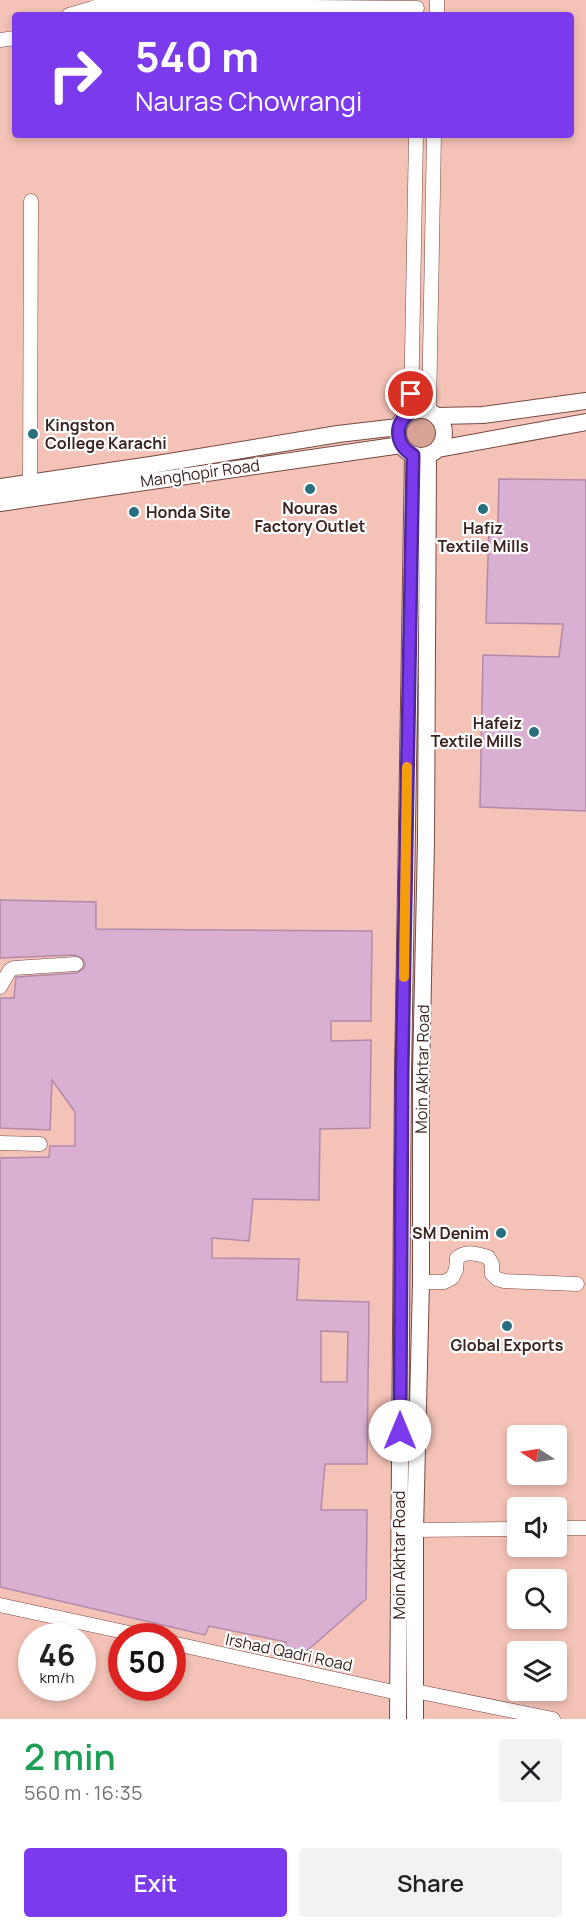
<!DOCTYPE html>
<meta charset="utf-8">
<style>
:root{--surface:#fff;--page:#f2f2f2;--text:#202124;--muted:#757577;--accent:#7c3aed}
body{margin:0;font-family:Manrope,sans-serif;background:var(--page);color:var(--text);height:100vh;display:flex;flex-direction:column;font-size:22px;white-space:nowrap}
*{box-sizing:border-box;margin:0}
p{font-size:20px;color:var(--muted)}
.icon{flex:none;width:33px;height:33px;fill:none;stroke:currentColor;stroke-width:2;stroke-linecap:round;stroke-linejoin:round}
.map{position:relative;height:1719px;overflow:hidden}
.panel{display:flex;flex-direction:column;background:var(--surface);flex:1}
.panel>*{flex:none}
.top-card{position:absolute;left:12px;top:12px;width:562px;height:126px;border-radius:6px;box-shadow:0 3px 9px #0003;background:#7c3aed;color:#fff;overflow:hidden}
.needle{width:39px;rotate:282deg}
.controls{position:absolute;left:507px;top:1425px;display:grid;gap:12px}
.controls a{display:grid;place-items:center;width:60px;height:60px;border-radius:6px;background:var(--surface);box-shadow:0 3px 9px #0003;font-size:30px}
.speed{position:absolute;left:18px;top:1623px;display:flex;gap:12px;font-size:30px;font-weight:700;text-align:center}
.speed>*{display:grid;place-content:center;width:78px;height:78px;border-radius:50%;background:var(--surface);box-shadow:0 3px 9px #0003;line-height:1}
.speed small{font-size:15px;font-weight:400}
.speed .limit{border:9px solid #d22;background:#fff;color:#111}
.pin{position:absolute;display:grid;place-items:center;width:51px;height:51px;color:#fff;margin:-26px;border:3px solid #fff;border-radius:50%;box-shadow:0 2px 6px #0007}
.me{position:absolute;width:66px;margin:-33px;rotate:0deg;stroke-linejoin:round;filter:drop-shadow(0 0 4px #0008)}
.turn{display:flex;align-items:center;gap:21px;height:126px;padding:0 24px;font-size:27px}
.turn .icon{width:78px;height:78px;stroke-width:2.5}
.turn b{display:block;font-size:42px;line-height:51px}
.round{display:grid;place-items:center;flex:none;width:63px;height:63px;border-radius:6px;background:var(--page)}
.summary{display:flex;align-items:center;justify-content:space-between;height:102px;padding:0 24px}
h1{font-size:36px;font-weight:600;line-height:45px;color:#1e9e55}
.cta{display:flex;gap:12px;margin-top:auto;padding:12px 24px}
.cta a{flex:1;height:69px;border-radius:6px;background:var(--accent);color:#fff;font-size:24px;font-weight:600;line-height:69px;text-align:center}
.cta a+a{background:var(--page);color:var(--text)}
.map>svg:first-child{display:block}
.built{fill:#f4c2b7;fill-rule:evenodd}
.green{fill:#d8a397}
.building{fill:#d9b0d1;stroke:#b18aaa;stroke-width:1.5;fill-rule:evenodd}
.lines{fill:none;stroke-linecap:round;stroke-linejoin:round}
.minor-casing{stroke:#784a40;stroke-width:15}
.major-casing{stroke:#784a40;stroke-width:18}
.minor{stroke:#fff;stroke-width:14}
.major{stroke:#fff;stroke-width:16}
.route-casing{stroke:#51269a;stroke-width:15}
.route{stroke:#7c3aed;stroke-width:10}
.slow{stroke:#f59e0b;stroke-width:10}
.poi-dot{fill:#296f7d;stroke:#fff;stroke-width:2}
.labels{text-anchor:middle;stroke-width:4.5;stroke-linejoin:round;paint-order:stroke}
.poi-label{font-size:16px;font-weight:bold;fill:#3a2521;stroke:#fff}
.street-label{font-size:16px;fill:#3a2521;stroke:#fff}
</style>
<div class="map">
<svg width="586" height="1719" viewBox="0 0 586 1719">
<rect width="100%" height="100%" fill="#ffd2c8"/>
<!-- built -->
<path class="built" d="M0 0H586V1719H0ZM15 15H572V135H15ZM518 1436H556V1474H518ZM518 1508H556V1546H518ZM518 1580H556V1618H518ZM32 1636H82V1688H32ZM122 1636H172V1688H122ZM518 1652H556V1690H518Z"/>
<!-- green -->
<path class="green" d="M405 433a17 17 0 1 1 34 0a17 17 0 1 1-34 0Z"/>
<!-- building -->
<path class="building" d="M499 479 586 480V811L480 807 483 655 559 657 563 624 486 623 489 526H498Z
M0 900 96 902V929L372 931 371 1021H331V1041L371 1040 370 1128 320 1129 319 1200 253 1199 249 1241 212 1238V1258L299 1259 297 1300 369 1302 367 1464H325L321 1510H367L366 1599 300 1657 284 1653 286 1642 209 1626 205 1635 0 1587V1158L49 1157 50 1146H75V1112L52 1080 50 1130 0 1128V998H14L16 977 77 973 84 968 85 964 83 959 75 955 0 958ZM321 1331 348 1332 347 1382H321Z"/>
<g class="lines">
<!-- minor casing -->
<g class="minor-casing">
<path id="minor" d="M100 0 103 5 417 8
M69 15 103 5
M437 15V0
M0 40 15 38
M429 411 434 135
M411 412 416 135
M30 483 31 201
M0 987 10 970 14 968 76 964
M0 1143 40 1144
M421 1282H444L452 1278 456 1270 457 1258C467 1250 476 1254 488 1257L492 1264V1274L497 1279 504 1281 577 1284
M556 1528H586
M415 1530 518 1529
M0 1605 143 1636
M172 1643 398 1693
M415 1691 553 1719"/>
</g>
<!-- major casing -->
<g class="major-casing">
<path id="major" d="M398 433a23 23 0 1 1 46 0a23 23 0 1 1-46 0Z
M437 416 483 415 586 401
M438 449 586 422
M0 487 151 465 338 434 398 427
M0 503 401 445
M398 1719 403 1074 413 455
M415 1719V1530L421 1282V1072L426 842 428 455"/>
</g>
<!-- minor -->
<use href="#minor" class="minor"/>
<!-- major -->
<use href="#major" class="major"/>
</g>
<g class="lines">
<!-- route casing -->
<g class="route-casing">
<path id="route" d="M400 1431 402 1074 413 455C395 445 393 423 411 412V394"/>
</g>
<!-- route -->
<use href="#route" class="route"/>
<!-- slow -->
<path class="slow" d="M404 977 407 767"/>
</g>
<!-- markers -->
<g class="poi-dot">
<circle cx="33" cy="434" r="6"/>
<circle cx="310" cy="489" r="6"/>
<circle cx="483" cy="509" r="6"/>
<circle cx="134" cy="512" r="6"/>
<circle cx="534" cy="732" r="6"/>
<circle cx="501" cy="1233" r="6"/>
<circle cx="507" cy="1326" r="6"/>
</g>
<g class="labels">
<!-- poi labels -->
<g class="poi-label">
<text x="45" y="431" text-anchor="start">Kingston<tspan x="45" dy="18">College Karachi</tspan></text>
<text x="310" y="514">Nouras<tspan x="310" dy="18">Factory Outlet</tspan></text>
<text x="146" y="518" text-anchor="start">Honda Site</text>
<text x="483" y="534">Hafiz<tspan x="483" dy="18">Textile Mills</tspan></text>
<text x="522" y="729" text-anchor="end">Hafeiz<tspan x="522" dy="18">Textile Mills</tspan></text>
<text x="489" y="1239" text-anchor="end">SM Denim</text>
<text x="507" y="1351">Global Exports</text>
</g>
<!-- street labels -->
<g class="street-label">
<text transform="translate(200 473) rotate(-8)" y="6">Manghopir Road</text>
<text transform="translate(422 1069) rotate(-89)" y="6">Moin Akhtar Road</text>
<text transform="translate(399 1555) rotate(-90)" y="6">Moin Akhtar Road</text>
<text transform="translate(289 1652) rotate(12)" y="6">Irshad Qadri Road</text>
</g>
</g>
</svg>
<div class="controls">
<a><svg class="needle" viewBox="-14 -14 28 28"><path d="M0-13l5 13h-10z" fill="#e53935"/><path d="M0 13l5-13h-10z" fill="#757577"/></svg></a>
<a><svg class="icon" aria-label="sound" viewBox="0 0 24 24"><path d="M4 9h4l5-4v14l-5-4H4zM17 9q2 3 0 6"/></svg></a>
<a><svg class="icon" aria-label="search" viewBox="0 0 24 24"><circle cx="10" cy="10" r="6"/><path d="M15 15l6 6"/></svg></a>
<a><svg class="icon" aria-label="layers" viewBox="0 0 24 24"><path d="M12 4l9 5-9 5-9-5zM3 14l9 5 9-5"/></svg></a>
</div>
<div class="speed"><div>46<small>km/h</small></div><div class="limit">50</div></div>
<div class="pin" style="left:411px;top:394px;background:#d93025"><svg class="icon" aria-label="arrive" viewBox="0 0 24 24"><path d="M6 21V4h12l-3 4 3 4H6"/></svg></div>
<svg class="me" style="left:400px;top:1431px" viewBox="-20 -20 40 40"><circle r="19" fill="#fff"/><path d="M0-13L10 11 0 6-10 11z" fill="#7c3aed"/></svg>
<div class="top-card">
<div class="turn"><svg class="icon" aria-label="right" viewBox="0 0 24 24"><path d="M7 20v-9h11M14 6l5 5-5 5"/></svg><div><b>540 m</b>Nauras Chowrangi</div></div>
</div>
</div>
<section class="panel">
<div class="summary"><div><h1>2 min</h1><p>560 m · 16:35</p></div><a class="round"><svg class="icon" aria-label="close" viewBox="0 0 24 24"><path d="M6 6l12 12M18 6L6 18"/></svg></a></div>
<div class="cta"><a>Exit</a><a>Share</a></div>
</section>
